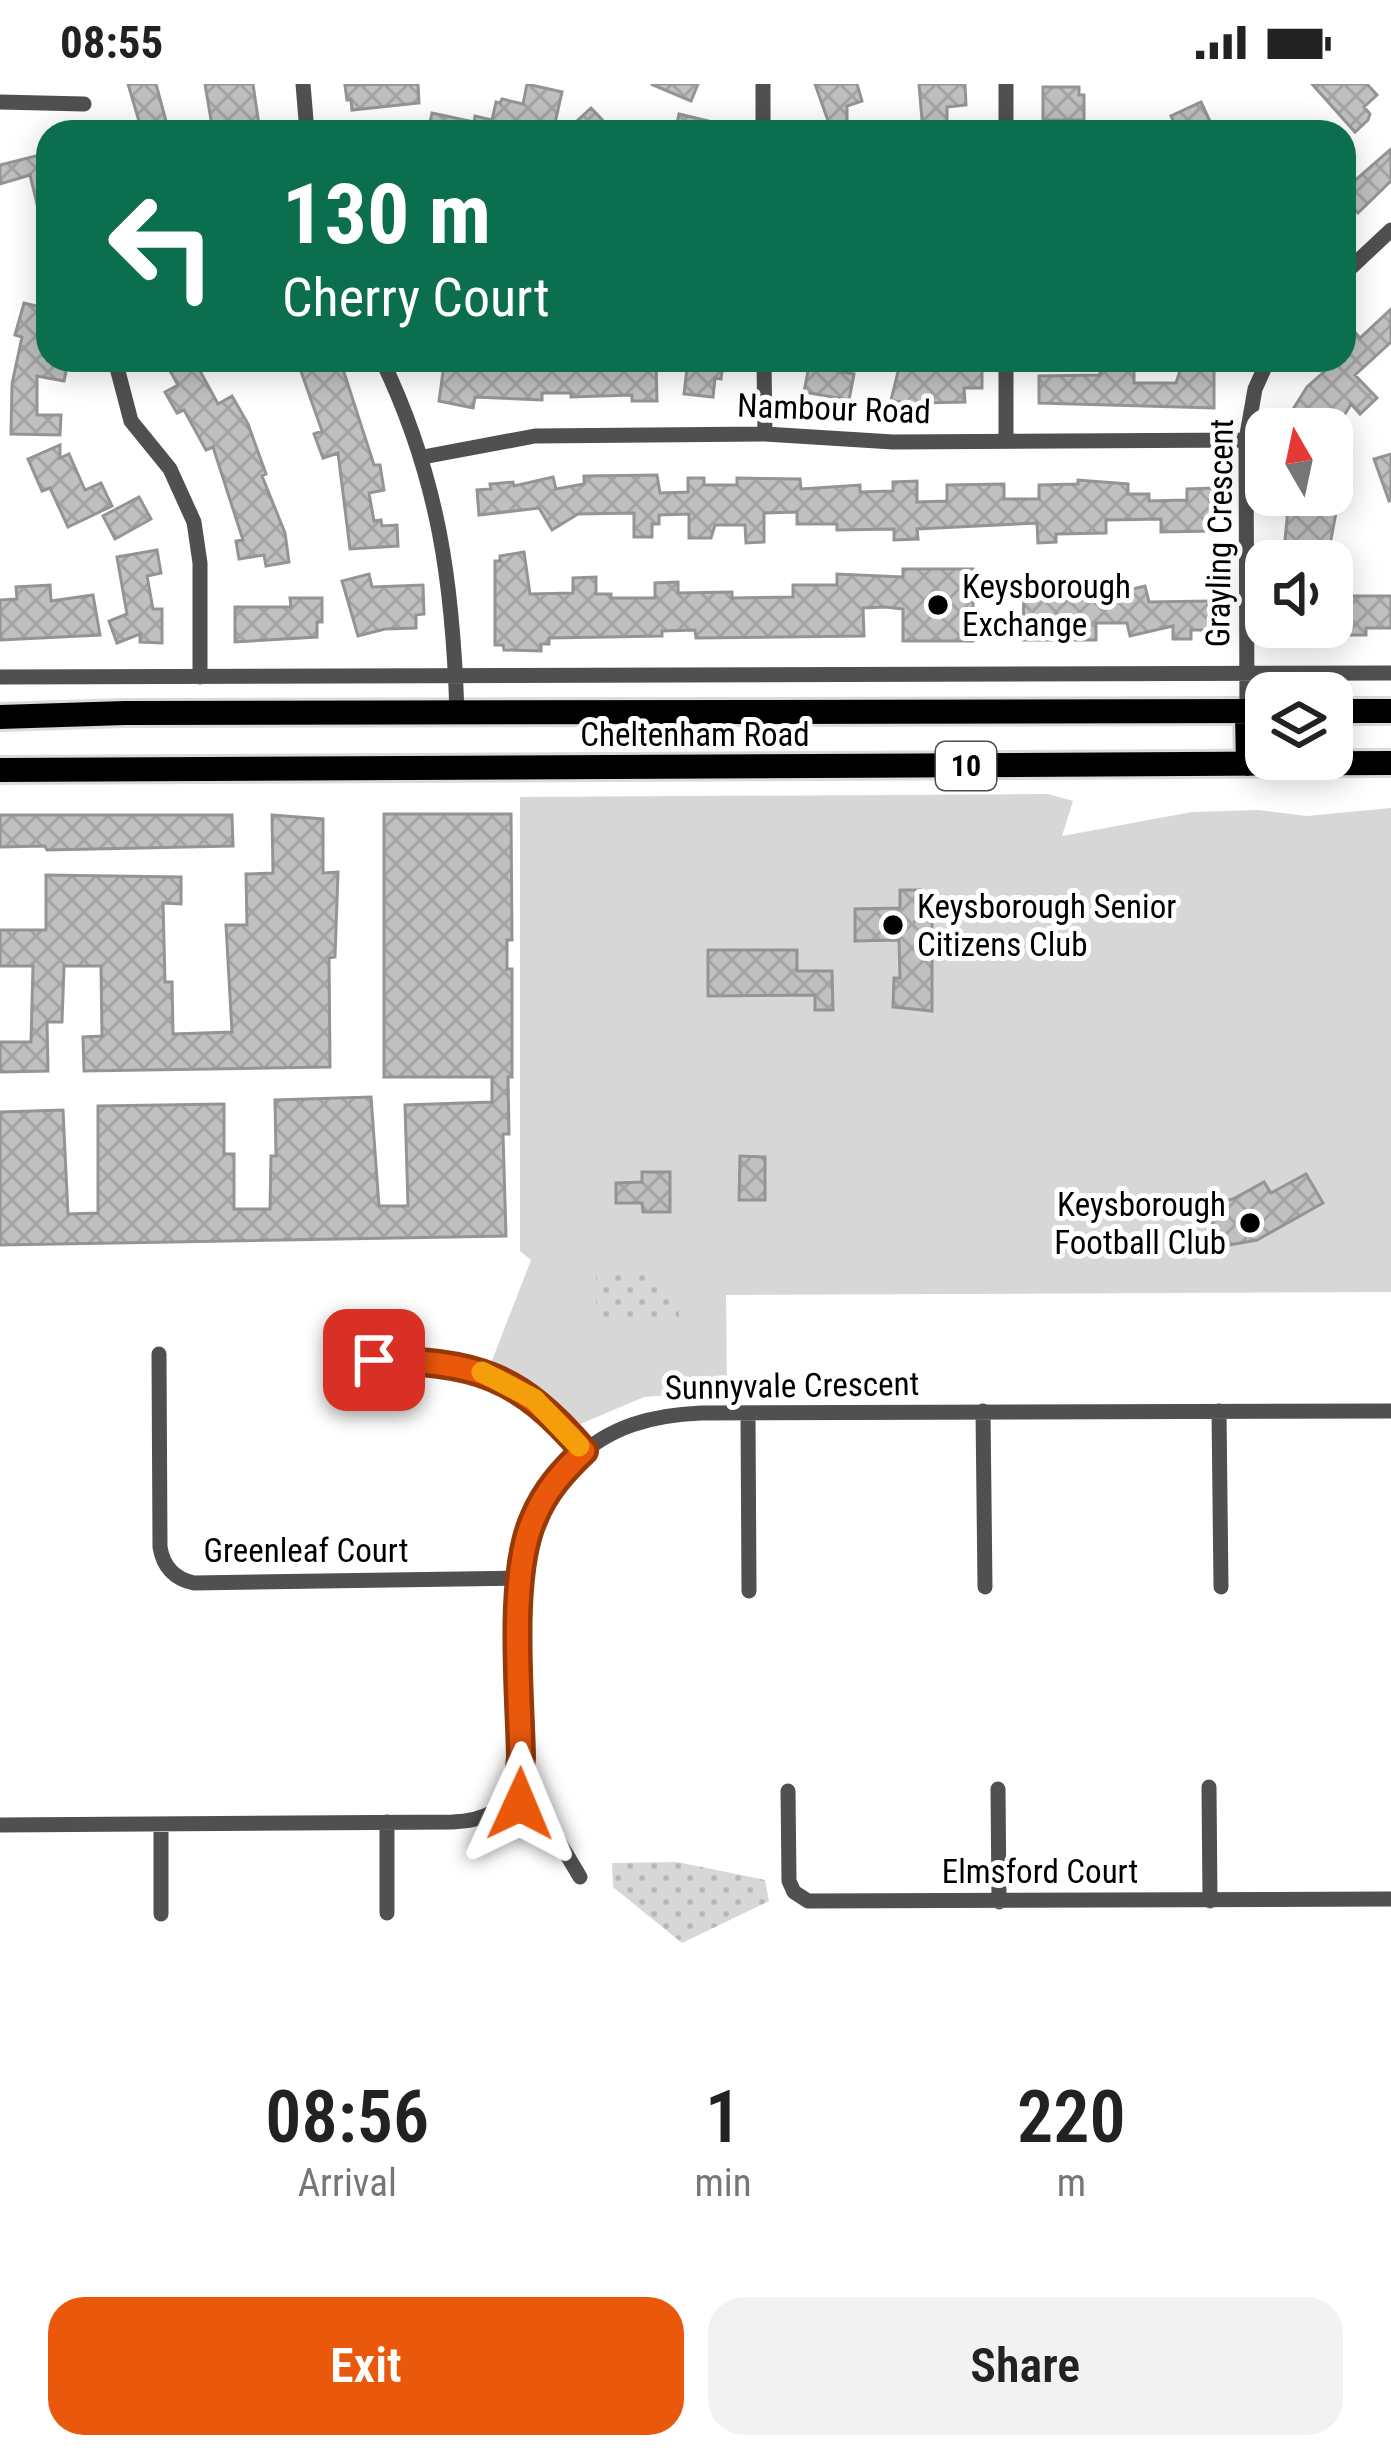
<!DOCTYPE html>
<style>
:root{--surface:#fff;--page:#f2f2f2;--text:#222;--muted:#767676;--accent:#ea580c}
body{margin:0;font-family:"Roboto Condensed",sans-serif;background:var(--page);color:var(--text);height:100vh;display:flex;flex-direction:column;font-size:45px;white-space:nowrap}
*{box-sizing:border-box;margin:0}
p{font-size:39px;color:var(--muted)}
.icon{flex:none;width:66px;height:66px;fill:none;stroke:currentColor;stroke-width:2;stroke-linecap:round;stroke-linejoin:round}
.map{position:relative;height:1955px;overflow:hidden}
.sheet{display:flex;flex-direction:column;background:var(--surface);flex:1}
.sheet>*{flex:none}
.top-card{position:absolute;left:36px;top:36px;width:1320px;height:252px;border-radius:36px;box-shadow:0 6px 30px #0003;background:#0b6e4f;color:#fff;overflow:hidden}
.needle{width:78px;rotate:351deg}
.fabs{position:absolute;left:1245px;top:324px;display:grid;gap:24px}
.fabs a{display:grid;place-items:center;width:108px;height:108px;border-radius:24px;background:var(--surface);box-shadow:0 6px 30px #0003;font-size:60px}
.pin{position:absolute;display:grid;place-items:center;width:102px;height:102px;color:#fff;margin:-51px;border-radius:24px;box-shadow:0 6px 18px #0006}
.me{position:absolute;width:132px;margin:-66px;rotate:1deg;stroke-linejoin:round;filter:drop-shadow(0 0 9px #0008)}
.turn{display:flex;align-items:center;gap:42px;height:252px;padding:0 48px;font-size:54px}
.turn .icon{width:156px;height:156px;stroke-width:2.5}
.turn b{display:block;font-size:84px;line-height:102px}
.eta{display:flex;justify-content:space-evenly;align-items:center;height:204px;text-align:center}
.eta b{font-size:72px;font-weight:600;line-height:84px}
.button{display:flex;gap:24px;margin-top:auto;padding:24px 48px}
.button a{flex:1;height:138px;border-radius:36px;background:var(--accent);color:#fff;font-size:48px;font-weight:600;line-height:138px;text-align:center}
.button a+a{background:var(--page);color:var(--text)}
.status{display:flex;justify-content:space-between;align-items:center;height:84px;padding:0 60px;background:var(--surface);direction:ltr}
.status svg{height:33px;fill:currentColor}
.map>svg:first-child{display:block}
.green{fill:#d7d7d7}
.park{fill:url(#park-dots)}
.building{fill:url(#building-cross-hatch);stroke:#949494;stroke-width:3}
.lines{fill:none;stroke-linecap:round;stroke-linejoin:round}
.primary-casing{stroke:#dbdbdb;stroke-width:30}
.street{stroke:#505050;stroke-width:15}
.primary{stroke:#000;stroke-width:24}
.route-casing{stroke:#983908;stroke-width:30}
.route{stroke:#ea580c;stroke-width:21}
.slow{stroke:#f59e0b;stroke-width:21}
.poi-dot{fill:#000;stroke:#fff;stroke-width:4.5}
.labels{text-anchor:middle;stroke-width:10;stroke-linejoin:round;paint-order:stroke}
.shield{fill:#fff;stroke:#4c4c4c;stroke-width:3}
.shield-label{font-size:30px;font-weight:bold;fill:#000}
.street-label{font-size:33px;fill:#000;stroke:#fff}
.poi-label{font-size:33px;fill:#000;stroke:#fff;text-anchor:start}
</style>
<div class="status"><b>08:55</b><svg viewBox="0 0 49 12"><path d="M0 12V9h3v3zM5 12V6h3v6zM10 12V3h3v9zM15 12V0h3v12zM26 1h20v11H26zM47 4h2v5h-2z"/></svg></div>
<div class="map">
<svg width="1391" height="1955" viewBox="0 0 1391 1955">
<defs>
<pattern id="park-dots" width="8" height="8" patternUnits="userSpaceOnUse" patternTransform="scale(3)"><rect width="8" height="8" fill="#d7d7d7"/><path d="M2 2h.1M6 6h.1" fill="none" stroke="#b7b7b7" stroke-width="1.8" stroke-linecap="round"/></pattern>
<pattern id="building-cross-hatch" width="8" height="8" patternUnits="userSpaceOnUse" patternTransform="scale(3)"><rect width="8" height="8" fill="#c0c0c0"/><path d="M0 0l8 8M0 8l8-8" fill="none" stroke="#a3a3a3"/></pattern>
</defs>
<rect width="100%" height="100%" fill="#fff"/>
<!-- green -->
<path class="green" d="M1048 710 1073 717 1062 752 1192 728 1259 726 1307 732 1391 724V1208L726 1211 727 1306 644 1313 578 1341 542 1308 491 1279 531 1176 520 1167V713Z"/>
<!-- park -->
<path class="park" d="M596 1186 650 1188 679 1213V1238H596Z
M677 1778 765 1796 769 1817 682 1859 613 1803 612 1779Z"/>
<!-- building -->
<path class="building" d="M128 0H156L166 37 141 44Z
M205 0H253L260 48H213Z
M418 0 419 19 352 26 351 16H347L345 1Z
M527 0 562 8 553 48H428L432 29 474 38 475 32 492 36 496 18 500 19 502 15 523 20Z
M651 0H698L691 17Z
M815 0H857L862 17 847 22V48H832Z
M919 0H965L966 21 947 23V48H923Z
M1312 0H1367L1377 11 1364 23 1370 30 1368 36 1355 48Z
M1043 3H1079V11H1084V36H1043Z
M1201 18 1215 48H1179L1171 32Z
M591 24 614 48H565Z
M679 30 729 42 728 48H675Z
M1391 65V97L1358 129 1344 115V106Z
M48 69V140L42 141 30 91 0 100V81Z
M24 219 48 225V276L68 278 64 297 37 292V331H61L60 351 11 350 12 300 22 253 15 251Z
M1391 225V258L1355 291 1377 314 1360 330 1351 320 1336 345H1297L1285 338 1307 303 1326 286 1317 276H1344V236L1360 254Z
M164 276H194L218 320 232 312 248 340 266 390 262 392 285 449 289 478 266 482 264 471 239 475 236 457 243 456 213 363 206 366 184 326 177 329 165 308 178 301Z
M297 276H340L374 381H380L384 406 369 409 374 437 381 436 382 442 397 441 398 462 350 465 338 369 323 374 314 350 322 347Z
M484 276 563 279V283H622V277H656L657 317H632V311L571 313V309H542V316L475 313 473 324 439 317 444 281 483 286Z
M688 276 723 279 721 295 715 294 713 313 684 310Z
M901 276 982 279V304H964L965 318 919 319 918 322 891 316Z
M809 282 854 290 849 316 804 308Z
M1214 283V324L1039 319V292L1100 291V285L1134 284V299H1176L1181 284Z
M60 361V374L69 370 85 406 101 399 112 422 68 443 50 404 42 407 28 375Z
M1391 370V417H1389L1374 375Z
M657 391 660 409 688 408V394H704V401H737V394L800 395 801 405 860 401V408L893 407V398L917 397V418L947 417V401L1004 400V415H1039V401L1078 400V396L1128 400V410H1149V417L1187 416V405L1213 404V447L1161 448V435L1106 436V449L1056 450V458L1038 459 1037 439 917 445 918 455 894 456V445L837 446V440H797V428L764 429V458L746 459 745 441H715L711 454H689V430L659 431V440H652V453H634V429L578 430 552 446 539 424 479 431 477 406 491 405 490 400 513 398 514 402 553 393 556 405 584 400V392Z
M139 413 151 435 115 455 103 432Z
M1289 415 1337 423 1327 477H1283Z
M157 466 161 489 147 492 153 525H162V559L140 558V550L117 559 109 537 127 530 117 473Z
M524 468 530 510 573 509V494L596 493V510H611V514H655V499L678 498V509L732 508V514L793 513V501H837V490L903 493V485H973V557H903V525L885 523 863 524 864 552 696 554 695 546 662 547V552L549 554V560H541V567L504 566 503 561H495V477H500V472Z
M369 490 372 503 423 501 424 530 416 531V544L385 545 358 552 342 497Z
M1024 499 1047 500V516L1122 515 1120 508 1145 502 1149 518 1209 517V546H1191V555H1173V542L1130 552 1127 539H1096V556H1023Z
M50 501 51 517 93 511 100 551 0 556V516L17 515 16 503Z
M1341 512H1391V544H1366V551H1332V528L1341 531Z
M290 514H322V538H317V553L235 558V523H291Z
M384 730H511L512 856H507V885H512V993H508L509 1050H503L506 1152 0 1161V1028L63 1026 68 1130 98 1129V1022L224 1020V1070H234V1125H270L271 1072H276L275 1016 371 1013 379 1122H408L405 1021 492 1018V993H384Z
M0 731H232L233 762 47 766 45 762 0 763Z
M272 731 323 735V789L338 788 335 873 329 874 330 983 84 987 83 953 102 952 101 882H64L62 938H47L48 987 0 988V958H31L33 882H0V846H46V791L181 793V820L163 819 165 898H172L173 950 232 948 226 841H247L246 790 273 789Z
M900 806H920V824H932V927L893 923 894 894H900L899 856 855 857V825L900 824Z
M708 866H797V887H832L833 926H815V911L708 912Z
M740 1072 765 1073V1116H739Z
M642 1088H670V1128H643L642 1119H616V1099L642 1098Z
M1306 1090 1323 1119 1257 1156 1218 1163 1207 1121 1233 1115 1264 1098 1271 1109Z"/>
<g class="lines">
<!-- primary casing -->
<g class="primary-casing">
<path id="primary" d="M1332 627H1391
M1247 628 1248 680
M0 633 125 629 1266 627
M0 686 1391 679"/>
</g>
<!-- street -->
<path class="street" d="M303 0 307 48
M763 0V48
M1006 0V48
M0 18 84 20
M1344 190 1391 146
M115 276 131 337 170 385 194 438 200 479V593
M382 276C439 395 453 500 457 630
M764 276 765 350
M1006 276V357
M423 373 535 352 765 350 893 358 1246 356
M0 593 1391 589
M1247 628 1246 356 1255 305 1268 276
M159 1270 160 1463C163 1482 174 1495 194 1499L521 1494
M373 1276C474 1278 517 1288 584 1367
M983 1327 985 1503
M1219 1327 1221 1503
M748 1329 749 1507
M1209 1703 1210 1817
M998 1705 999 1818
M788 1707 789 1797 794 1808 808 1817 1391 1815
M511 1713 558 1756 580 1793
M387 1738V1829
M161 1740V1830
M0 1741 452 1738C485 1737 512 1725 520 1690 527 1586 491 1459 574 1377 609 1342 653 1331 701 1329L1391 1327"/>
<!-- primary -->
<use href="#primary" class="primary"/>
</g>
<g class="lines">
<!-- route casing -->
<g class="route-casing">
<path id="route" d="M374 1276C475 1278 517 1289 584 1367 563 1387 545 1407 534 1434 508 1491 520 1609 521 1674L518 1700 511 1713 520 1720"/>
</g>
<!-- route -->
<use href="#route" class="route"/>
<!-- slow -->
<path class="slow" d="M482 1288 534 1315 579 1362"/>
</g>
<!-- markers -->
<g class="poi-dot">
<circle cx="938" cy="521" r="12"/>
<circle cx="893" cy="841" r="12"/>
<circle cx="1250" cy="1139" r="12"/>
</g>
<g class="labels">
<!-- shield labels -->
<rect class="shield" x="936" y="658" width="60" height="48" rx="9"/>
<g class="shield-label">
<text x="966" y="692">10</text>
</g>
<!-- street labels -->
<g class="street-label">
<text transform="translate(834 324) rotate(2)" y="12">Nambour Road</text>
<text transform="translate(1219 449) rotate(-89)" y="12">Grayling Crescent</text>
<text x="695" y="662">Cheltenham Road</text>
<text transform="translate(792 1301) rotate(-1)" y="12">Sunnyvale Crescent</text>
<text x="306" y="1478">Greenleaf Court</text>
<text x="1040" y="1799">Elmsford Court</text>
</g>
<!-- poi labels -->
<g class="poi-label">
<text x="962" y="514">Keysborough<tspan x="962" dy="38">Exchange</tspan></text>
<text x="917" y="834">Keysborough Senior<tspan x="917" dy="38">Citizens Club</tspan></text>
<text x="1226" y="1132" text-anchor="end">Keysborough<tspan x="1226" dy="38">Football Club</tspan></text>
</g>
</g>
</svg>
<div class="fabs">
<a><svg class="needle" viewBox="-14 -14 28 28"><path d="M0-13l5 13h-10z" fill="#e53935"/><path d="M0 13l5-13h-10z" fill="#767676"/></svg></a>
<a><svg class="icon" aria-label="sound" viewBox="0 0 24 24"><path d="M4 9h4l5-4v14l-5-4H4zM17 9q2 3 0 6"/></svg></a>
<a><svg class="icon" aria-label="layers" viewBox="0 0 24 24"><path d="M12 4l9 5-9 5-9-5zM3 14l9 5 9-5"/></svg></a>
</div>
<div class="pin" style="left:374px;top:1276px;background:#d93025"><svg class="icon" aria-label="arrive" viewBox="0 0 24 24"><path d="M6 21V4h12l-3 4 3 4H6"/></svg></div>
<svg class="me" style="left:520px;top:1720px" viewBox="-20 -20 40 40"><path d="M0-17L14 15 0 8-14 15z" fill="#ea580c" stroke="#fff" stroke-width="4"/></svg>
<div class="top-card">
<div class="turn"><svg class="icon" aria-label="left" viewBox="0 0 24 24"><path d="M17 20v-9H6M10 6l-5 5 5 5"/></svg><div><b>130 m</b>Cherry Court</div></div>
</div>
</div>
<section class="sheet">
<div class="eta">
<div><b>08:56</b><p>Arrival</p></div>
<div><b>1</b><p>min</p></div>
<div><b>220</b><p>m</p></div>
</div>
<div class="button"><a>Exit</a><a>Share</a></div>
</section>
